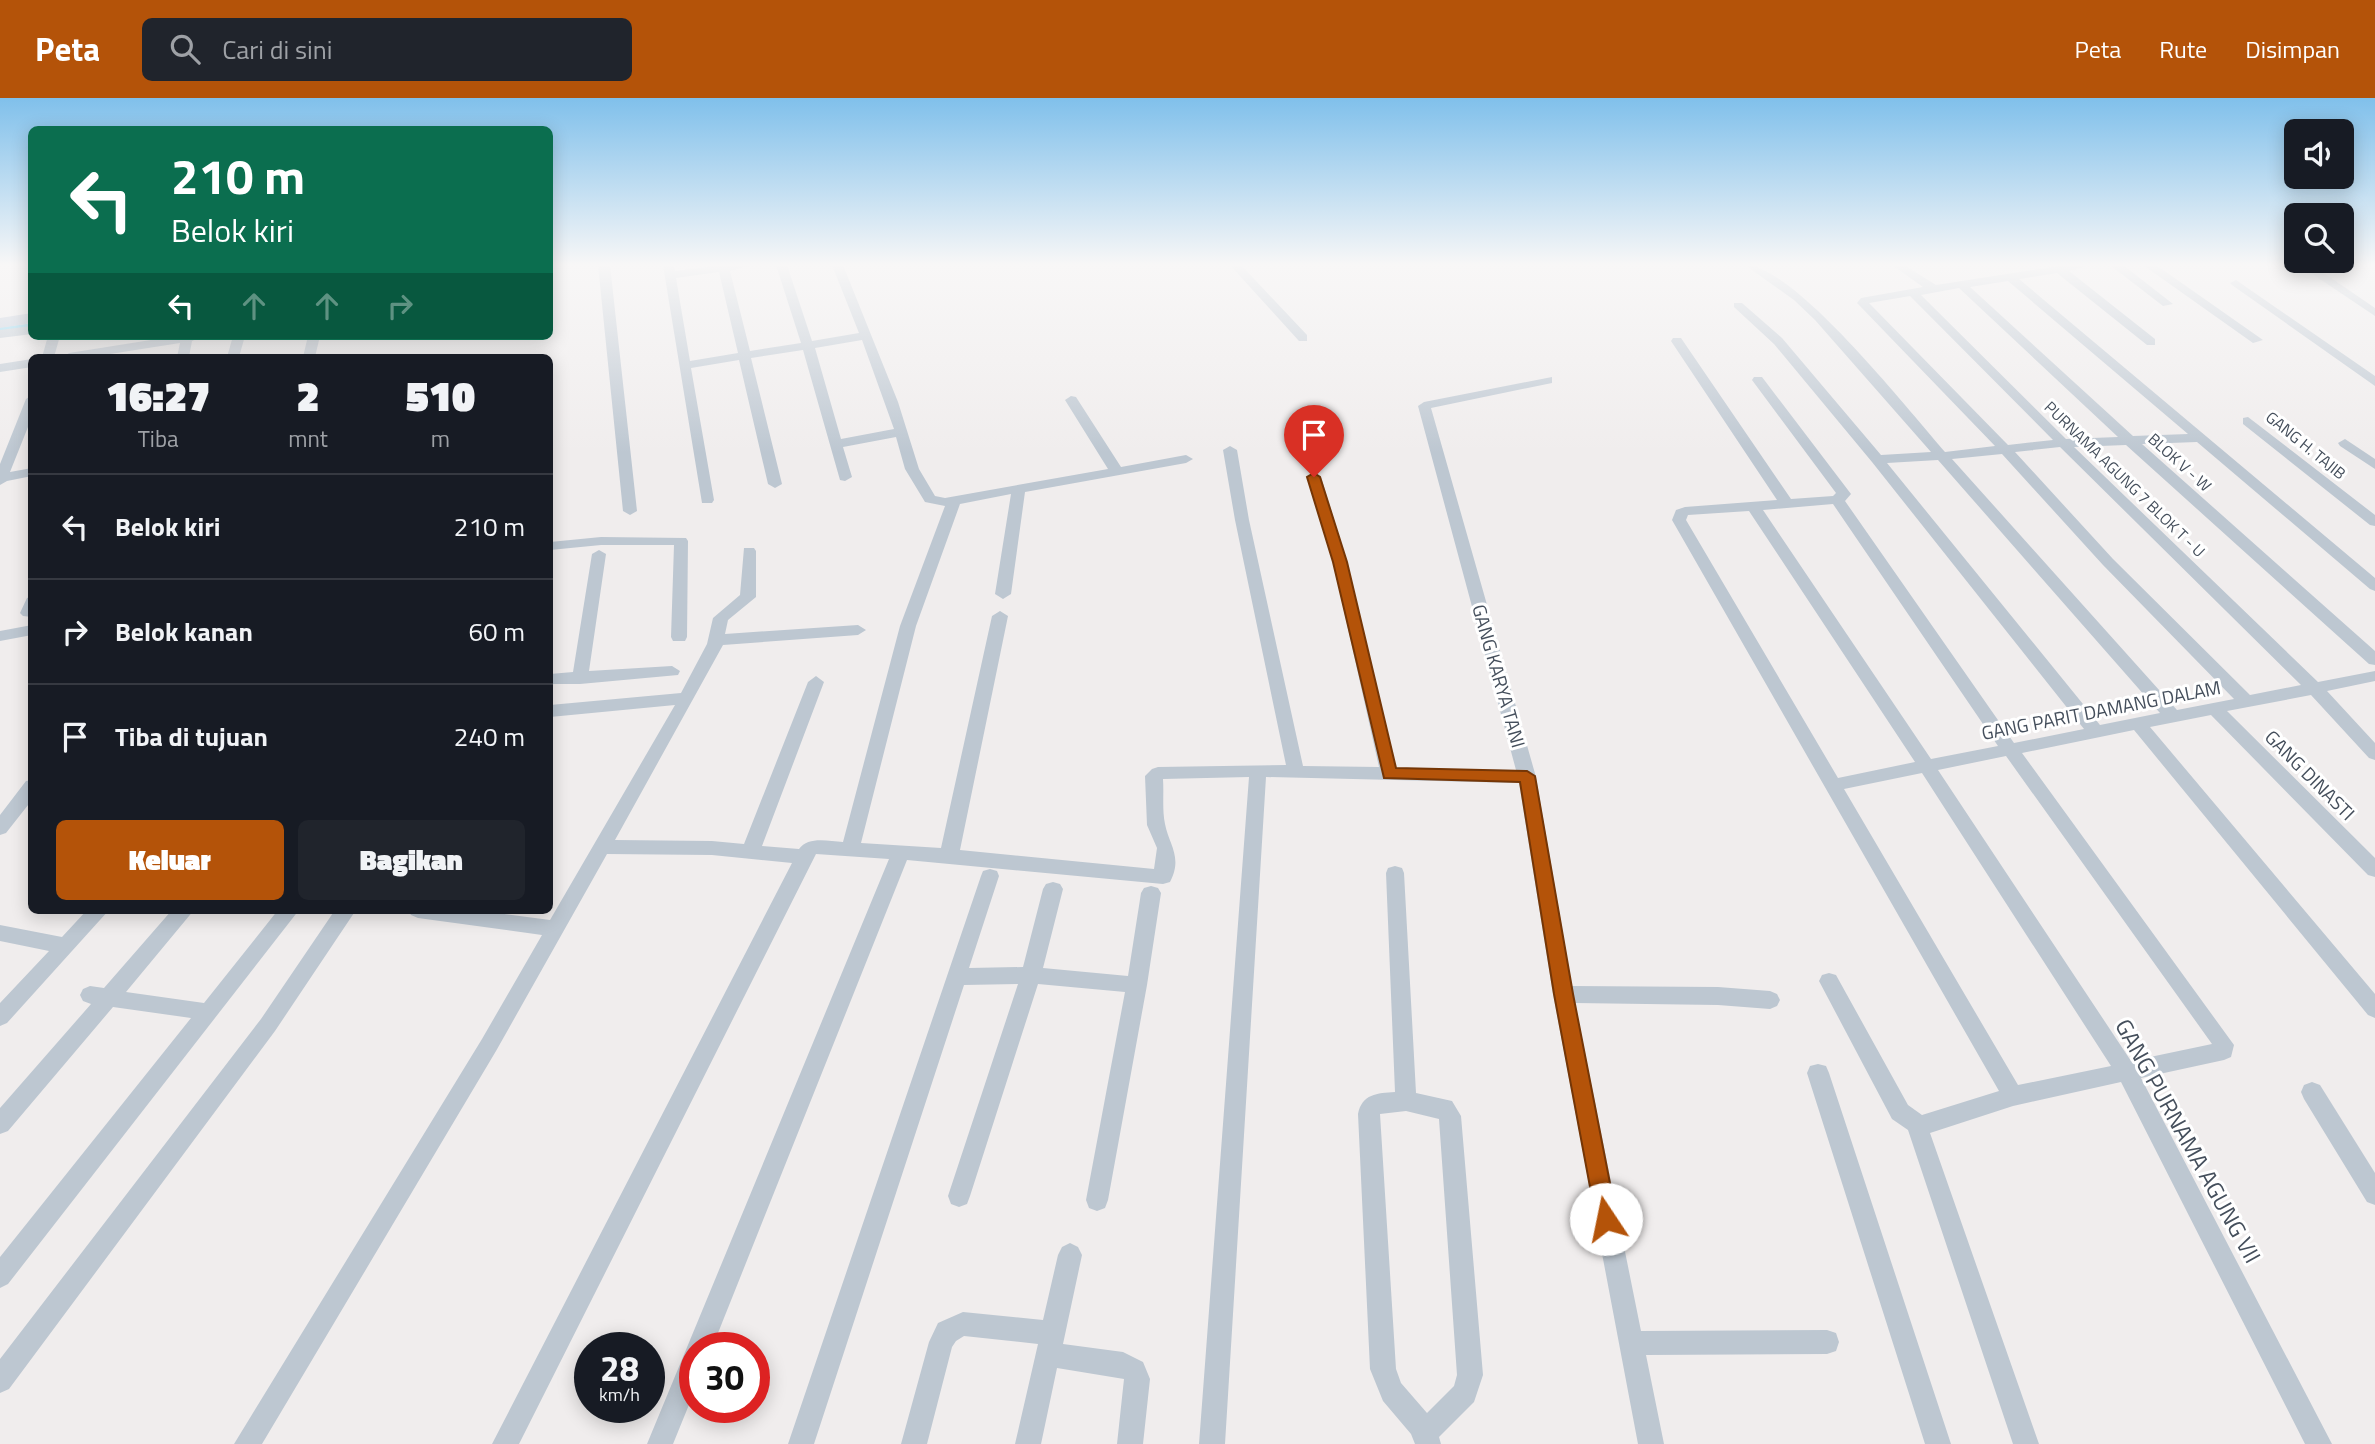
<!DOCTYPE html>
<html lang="id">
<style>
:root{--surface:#171b24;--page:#20242c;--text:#f1f3f6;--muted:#9ea1a6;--line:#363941;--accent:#b45309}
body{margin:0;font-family:"Titillium Web",sans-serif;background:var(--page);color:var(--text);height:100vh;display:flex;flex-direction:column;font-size:26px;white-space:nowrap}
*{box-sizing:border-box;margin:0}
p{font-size:23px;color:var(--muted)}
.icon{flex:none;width:38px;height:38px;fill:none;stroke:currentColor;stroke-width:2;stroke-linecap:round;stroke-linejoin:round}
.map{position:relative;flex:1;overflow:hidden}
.panel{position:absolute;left:28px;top:256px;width:525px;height:560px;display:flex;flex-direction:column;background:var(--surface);border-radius:10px;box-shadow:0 4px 18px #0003}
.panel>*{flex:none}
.guide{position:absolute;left:28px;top:28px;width:525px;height:214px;border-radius:10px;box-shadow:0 4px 18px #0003;background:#0b6e4f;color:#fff;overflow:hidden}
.buttons{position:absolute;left:2284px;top:21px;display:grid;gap:14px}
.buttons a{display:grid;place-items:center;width:70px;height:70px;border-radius:10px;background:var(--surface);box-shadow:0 4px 18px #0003;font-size:35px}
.speed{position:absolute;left:574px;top:1234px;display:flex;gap:14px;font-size:35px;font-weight:700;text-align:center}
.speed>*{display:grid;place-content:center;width:91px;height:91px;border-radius:50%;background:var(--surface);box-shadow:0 4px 18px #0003;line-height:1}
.speed small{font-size:18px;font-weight:400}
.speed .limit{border:10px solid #d22;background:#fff;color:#111}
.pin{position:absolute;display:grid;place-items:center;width:60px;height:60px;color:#fff;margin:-72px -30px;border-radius:50% 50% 50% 0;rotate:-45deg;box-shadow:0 0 7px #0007}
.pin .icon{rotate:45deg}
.me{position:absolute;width:77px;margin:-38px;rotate:349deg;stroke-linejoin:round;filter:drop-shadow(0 0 5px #0008)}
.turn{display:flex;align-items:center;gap:24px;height:147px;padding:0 28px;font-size:32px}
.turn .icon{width:91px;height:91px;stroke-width:2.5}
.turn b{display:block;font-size:49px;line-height:60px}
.lanes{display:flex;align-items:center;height:66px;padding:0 28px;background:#0003;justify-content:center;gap:35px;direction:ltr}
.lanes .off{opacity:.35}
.eta{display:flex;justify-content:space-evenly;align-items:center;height:119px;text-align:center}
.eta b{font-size:42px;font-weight:800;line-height:49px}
.primary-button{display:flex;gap:14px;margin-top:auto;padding:14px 28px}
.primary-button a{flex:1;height:80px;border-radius:10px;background:var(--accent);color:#fff;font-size:28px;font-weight:800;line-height:80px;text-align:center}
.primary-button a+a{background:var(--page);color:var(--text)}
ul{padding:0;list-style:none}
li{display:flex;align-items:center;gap:21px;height:105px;padding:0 28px;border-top:2px solid var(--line)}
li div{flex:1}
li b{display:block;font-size:26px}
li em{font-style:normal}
header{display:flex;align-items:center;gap:42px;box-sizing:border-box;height:98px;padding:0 35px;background:var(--accent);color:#fff}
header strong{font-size:33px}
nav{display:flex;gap:38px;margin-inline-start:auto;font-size:24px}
.search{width:490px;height:63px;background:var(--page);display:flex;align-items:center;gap:18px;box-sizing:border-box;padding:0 24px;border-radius:10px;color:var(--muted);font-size:26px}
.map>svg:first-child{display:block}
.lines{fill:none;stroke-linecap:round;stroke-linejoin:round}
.stream{stroke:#84d3f0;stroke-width:3.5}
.street{fill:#bdc7d1;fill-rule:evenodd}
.secondary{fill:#bfc9d8;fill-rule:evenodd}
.route{fill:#b45309;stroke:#753606;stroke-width:2}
.labels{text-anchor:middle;stroke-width:6;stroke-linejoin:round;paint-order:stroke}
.far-street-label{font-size:16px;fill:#454f5c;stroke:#fff}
.street-label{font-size:19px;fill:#454f5c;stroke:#fff}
.near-street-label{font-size:23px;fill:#454f5c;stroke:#fff}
</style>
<header>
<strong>Peta</strong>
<div class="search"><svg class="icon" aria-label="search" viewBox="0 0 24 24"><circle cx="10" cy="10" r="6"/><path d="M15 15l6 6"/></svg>Cari di sini</div>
<nav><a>Peta</a><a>Rute</a><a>Disimpan</a></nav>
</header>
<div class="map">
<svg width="2375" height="1346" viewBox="0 0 2375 1346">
<rect width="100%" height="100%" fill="#f0eded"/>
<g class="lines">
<!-- stream -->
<path class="stream" d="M0 231 32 227"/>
<!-- street -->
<path class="street" d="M598 167H610L637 413 630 417 623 413Z
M663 167H673L675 173 723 167H753L730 173 750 253 801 245 776 167H787L812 243 859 235 832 167H843L898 304 919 371 935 398 945 400 1108 371 1065 302 1071 298 1076 299 1121 369 1186 357 1193 361 1186 365 1025 394 1011 496 1003 501 995 496 1011 396 960 406 916 528 861 745 941 750 992 518 1000 513 1008 518 960 752 1154 771 1157 750 1147 727 1145 678 1152 671 1158 669 1286 667 1235 422 1223 352 1230 348 1237 352 1249 422 1303 668 1379 669 1333 464 1307 379 1314 375 1321 379 1347 464 1396 670 1516 672 1418 308 1424 304 1552 279V285L1431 310 1536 679 1572 888 1718 889 1770 893 1777 896 1780 902 1777 908 1770 911 1718 907 1575 905 1641 1233 1827 1232 1836 1235 1839 1244 1836 1253 1827 1256 1646 1257 1664 1346H1638L1553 896 1519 685 1266 679 1225 1346H1199L1249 679 1163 681C1164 696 1162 712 1165 726 1169 747 1183 759 1170 784L1163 786 907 762 712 1250H695V1292L673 1346H647L889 761 816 756 519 1346H492L792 765 712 757 607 756 496 953 262 1346H234L482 941 542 837 418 820 411 817 408 812H474L550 822 675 607 550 619V607L681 595 707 546 713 520 740 497 744 450H754L756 453V499L728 522 725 536 858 527 866 532 858 537 723 547 615 742 712 743 744 746 808 584 816 578 824 584 762 748 799 751C808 738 828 743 843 744L900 528 945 408 925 404 905 371 896 339 843 349 852 379 845 383 840 382 803 252 751 260 782 386 775 390 768 386 739 262 691 270 714 402 712 405H702ZM719 174 738 255 690 263 676 180ZM862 242 894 331 841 341 815 250Z
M1230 167H1241L1307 237V243H1299Z
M1745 167C1794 167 1909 313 1945 354L1995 348 1859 207 1857 205 1861 200 1923 189 1892 167H1904L1936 187 2059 168 2091 167 2069 173 2155 241V247H2147L2057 175 2019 181 2375 480V493L2370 491 2197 344 2142 346 2375 553V567L2369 566 2126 347 2074 349 2318 584 2375 573V583L2327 593 2375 645V662L2369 660 2311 597 2227 613 2375 760V779L2368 777 2211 617 2150 629 2375 896V920L2368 917 2134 632 2022 655 2234 947 2231 959 2224 962 2141 980 2332 1346H2305L2121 984 2013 1008 1930 1035 2039 1346H2013L1908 1032 1892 1021 1819 883 1822 877 1829 875 1836 877 1908 1007 1922 1017 1999 993 1672 422 1676 412 1685 409 1777 402 1671 243 1673 240H1681L1791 401 1833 398 1836 395 1752 282 1754 279H1762L1851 396 1845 403 2014 645 2084 631 1872 364 1774 246 1734 209V205H1742L1782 240 1881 357 1931 354 1815 222 1794 202ZM2008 183 2188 336 2133 338 1970 189ZM1959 190 2118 339 2066 341 1921 197ZM1910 198 2053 342 2008 347 1869 205ZM2060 349 2301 587 2250 597 2113 461 2015 354ZM2002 356 2103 467 2234 601 2177 612 1952 361ZM1938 362 2160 615 2100 627 1887 365ZM1833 406 1998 648 1931 661 1763 412ZM1749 413 1915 664 1838 680 1686 422 1688 417ZM2006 658 2212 946 2131 963 1938 672ZM1922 675 2111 968 2018 987 1844 691Z
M2110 167H2123L2173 206 2163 208Z
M2143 167H2156L2263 242 2253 245Z
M2299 167H2312L2375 210V218Z
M2236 182 2375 278V288L2232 187 2230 185Z
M32 228V236L0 240V232Z
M48 238H60L54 259H42Z
M176 238H204L192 243 189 259H177L180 245 91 259H63L69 255Z
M233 238H245L239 259H227Z
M308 238H320L315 259H303Z
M32 261V269L0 274V266Z
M32 297V319L10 374 32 370V378L7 383 0 387V366L26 301Z
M2248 319 2375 417V428L2370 427 2243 326V320Z
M2345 341 2375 361V371L2340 348 2338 345Z
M601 439 686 440 688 443 687 539 685 543H673L671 539 674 447H601L550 452V444Z
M599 452 606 456 589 573 672 568 680 573 678 577 580 586H550V576L573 574 592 456Z
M32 498V519L23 518 20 515 27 500Z
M32 527V537L0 543V533Z
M32 682V702L6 735 0 737V717L26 683Z
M1395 768 1402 770 1404 775 1416 995 1452 1003 1461 1018 1483 1277 1474 1304 1439 1339 1441 1346H1415L1411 1336 1383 1303 1370 1271 1358 1016C1362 996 1377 995 1395 994L1386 775 1388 770ZM1406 1013 1439 1021 1457 1277 1454 1288 1427 1315 1401 1285 1396 1271 1380 1016Z
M990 771 997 773 999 778 969 870 1023 869 1043 791 1046 786 1053 784 1060 786 1063 791 1043 870 1128 878 1141 795 1144 790 1151 788 1158 790 1161 795 1147 887 1108 1102 1105 1110 1097 1113 1089 1110 1086 1102 1125 894 1038 886 970 1098 967 1106 959 1109 951 1106 948 1098 1018 886 964 887 814 1346H788L981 778 983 773Z
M87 812H109L7 925 0 928V905L49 853 0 843V827L62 839Z
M172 812H194L126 894 204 905 278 812H299L8 1186 0 1190V1159L191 920 113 909 8 1033 0 1036V1010L91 906 83 903 80 897 83 891 90 888 104 890Z
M335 812H356L275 933 9 1291 0 1295V1261L261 921Z
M1818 966 1826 968 1829 975 1951 1346H1925L1807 975 1810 968Z
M2312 984 2320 987 2375 1075V1107L2367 1104 2304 1001 2301 994 2304 987Z
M1070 1145 1078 1149 1082 1157 1063 1246 1123 1254 1143 1264 1150 1281 1143 1346H1117L1124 1281 1057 1270 1041 1346H1015L1038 1246 964 1238 956 1243 952 1249 927 1346H901L929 1244 938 1225 963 1214 1043 1222 1058 1157 1062 1149Z"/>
<!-- secondary -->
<path class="secondary" d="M32 215V225L0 230V220Z"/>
</g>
<!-- sky -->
<linearGradient id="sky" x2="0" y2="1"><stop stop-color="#80c0eb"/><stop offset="0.47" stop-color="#f8f7f7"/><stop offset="1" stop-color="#f8f7f7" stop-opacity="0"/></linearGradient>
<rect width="2375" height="355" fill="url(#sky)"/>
<!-- route -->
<path class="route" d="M1314 375 1320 379 1347 464 1396 670 1527 673 1535 678 1573 896 1617 1121 1614 1128 1606 1131 1599 1128 1596 1121 1554 896 1520 684 1384 680 1333 464 1307 379Z"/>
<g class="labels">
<!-- far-street labels -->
<g class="far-street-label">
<text transform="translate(2306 347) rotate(39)" y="6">GANG H. TAJIB</text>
<text transform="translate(2180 364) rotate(42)" y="6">BLOK V - W</text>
<text transform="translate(2125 381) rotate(44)" y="6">PURNAMA AGUNG 7 BLOK T - U</text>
</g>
<!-- street labels -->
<g class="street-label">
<text transform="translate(1499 578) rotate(74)" y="7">GANG KARYA TANI</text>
<text transform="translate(2101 612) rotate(-11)" y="7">GANG PARIT DAMANG DALAM</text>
<text transform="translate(2310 677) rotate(45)" y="7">GANG DINASTI</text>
</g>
<!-- near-street labels -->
<g class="near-street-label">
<text transform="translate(2188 1043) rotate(61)" y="8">GANG PURNAMA AGUNG VII</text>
</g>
</g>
</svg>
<div class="buttons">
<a><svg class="icon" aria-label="sound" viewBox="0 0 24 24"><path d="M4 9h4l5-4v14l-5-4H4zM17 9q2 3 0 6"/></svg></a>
<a><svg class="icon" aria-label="search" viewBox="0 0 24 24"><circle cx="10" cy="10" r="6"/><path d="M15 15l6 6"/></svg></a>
</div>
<div class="speed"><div>28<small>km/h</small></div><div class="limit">30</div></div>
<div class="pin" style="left:1314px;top:379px;background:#d93025"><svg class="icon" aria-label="arrive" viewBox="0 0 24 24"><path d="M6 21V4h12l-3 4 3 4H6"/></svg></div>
<svg class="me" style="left:1606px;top:1121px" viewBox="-20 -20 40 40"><circle r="19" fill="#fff"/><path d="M0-13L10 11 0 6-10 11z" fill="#b45309"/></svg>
<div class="guide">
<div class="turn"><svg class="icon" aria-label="left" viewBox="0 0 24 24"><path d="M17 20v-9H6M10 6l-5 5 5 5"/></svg><div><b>210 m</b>Belok kiri</div></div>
<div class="lanes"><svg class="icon" aria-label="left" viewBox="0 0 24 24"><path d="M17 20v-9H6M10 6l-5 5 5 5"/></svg><svg class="icon off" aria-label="ahead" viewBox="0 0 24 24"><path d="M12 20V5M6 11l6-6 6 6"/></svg><svg class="icon off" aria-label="ahead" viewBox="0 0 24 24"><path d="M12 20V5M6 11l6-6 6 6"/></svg><svg class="icon off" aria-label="right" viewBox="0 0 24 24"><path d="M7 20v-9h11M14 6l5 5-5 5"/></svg></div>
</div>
<section class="panel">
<div class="eta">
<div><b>16:27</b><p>Tiba</p></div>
<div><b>2</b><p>mnt</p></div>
<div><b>510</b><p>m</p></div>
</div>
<ul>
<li><svg class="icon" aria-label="left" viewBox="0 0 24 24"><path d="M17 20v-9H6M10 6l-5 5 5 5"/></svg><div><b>Belok kiri</b></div><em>210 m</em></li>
<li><svg class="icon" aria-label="right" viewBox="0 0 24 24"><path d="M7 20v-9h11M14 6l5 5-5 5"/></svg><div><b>Belok kanan</b></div><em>60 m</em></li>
<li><svg class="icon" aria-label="arrive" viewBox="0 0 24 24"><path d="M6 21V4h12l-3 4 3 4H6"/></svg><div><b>Tiba di tujuan</b></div><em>240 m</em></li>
</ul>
<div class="primary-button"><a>Keluar</a><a>Bagikan</a></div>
</section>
</div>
